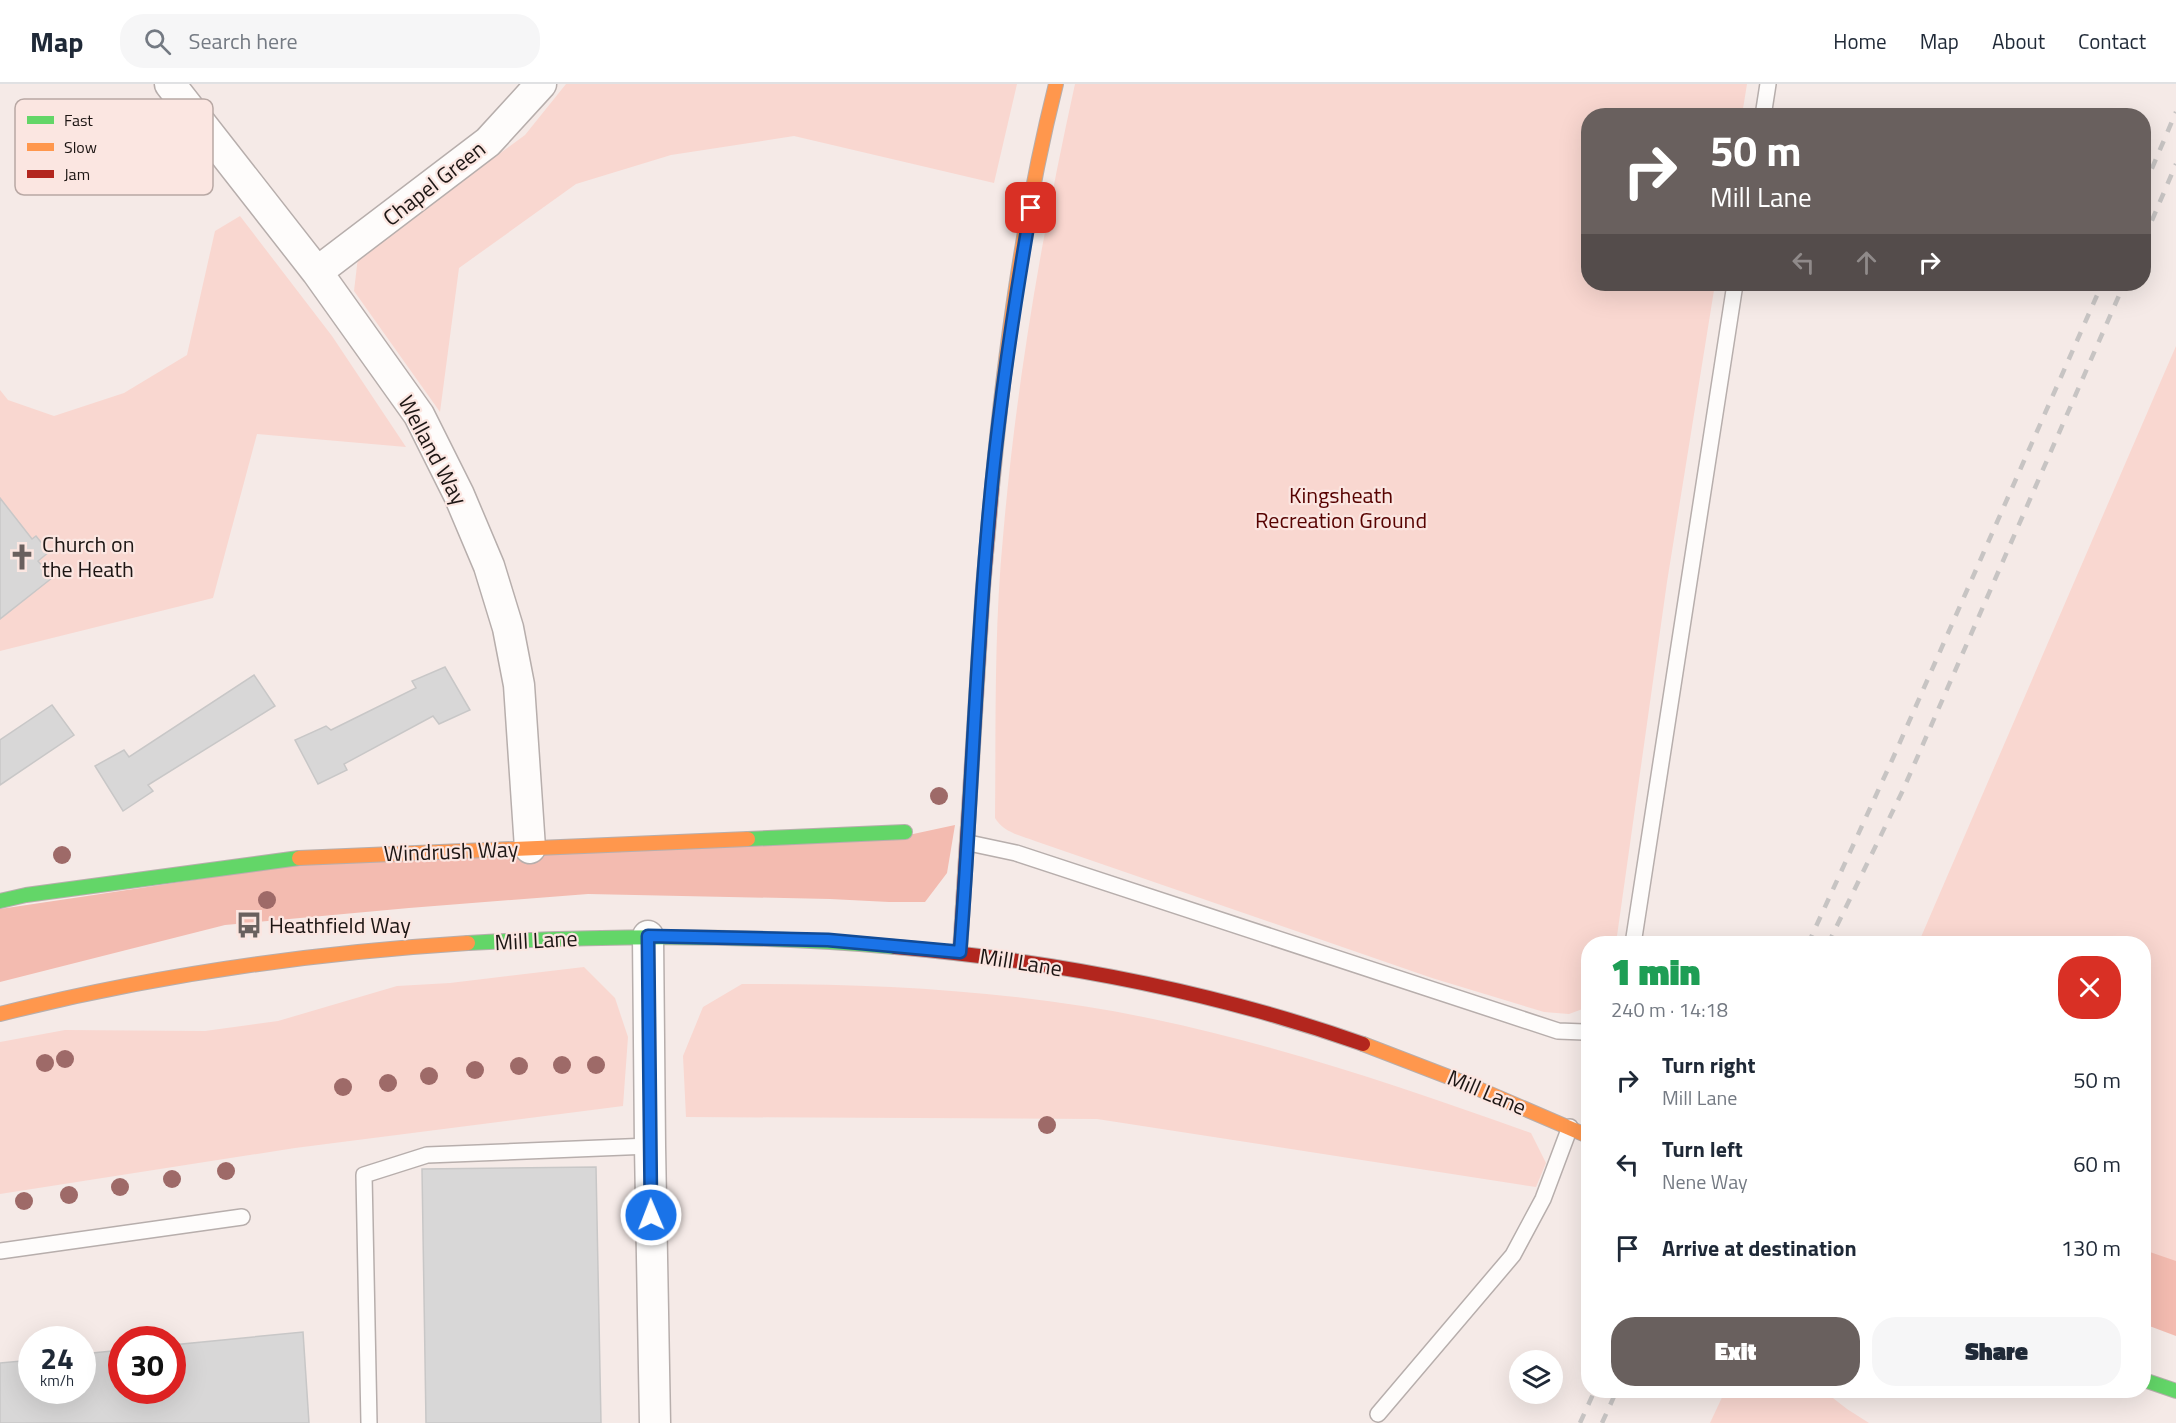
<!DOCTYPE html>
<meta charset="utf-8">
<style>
:root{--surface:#fff;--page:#f6f6f7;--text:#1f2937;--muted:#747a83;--line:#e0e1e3;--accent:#69605e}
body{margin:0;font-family:"Titillium Web",sans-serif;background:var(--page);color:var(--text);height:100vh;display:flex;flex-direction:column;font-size:22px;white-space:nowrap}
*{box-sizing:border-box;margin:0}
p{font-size:20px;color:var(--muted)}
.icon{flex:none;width:33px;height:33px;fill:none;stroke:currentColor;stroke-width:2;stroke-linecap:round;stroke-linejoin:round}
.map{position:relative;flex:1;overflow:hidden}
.sheet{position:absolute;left:1581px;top:852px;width:570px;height:462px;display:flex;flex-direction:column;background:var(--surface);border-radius:24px;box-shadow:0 6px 24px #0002}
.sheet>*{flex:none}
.banner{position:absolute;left:1581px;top:24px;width:570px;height:183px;border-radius:24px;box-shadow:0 6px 24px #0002;background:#69605e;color:#fff;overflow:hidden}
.fabs{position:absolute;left:1509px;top:1266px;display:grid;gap:12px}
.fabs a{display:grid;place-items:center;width:54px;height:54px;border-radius:50%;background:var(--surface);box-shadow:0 6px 24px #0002;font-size:30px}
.speed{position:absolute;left:18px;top:1242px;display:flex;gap:12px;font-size:30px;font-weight:700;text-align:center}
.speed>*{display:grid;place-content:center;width:78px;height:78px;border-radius:50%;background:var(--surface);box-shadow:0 6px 24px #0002;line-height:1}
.speed small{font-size:15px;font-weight:400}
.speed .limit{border:9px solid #d22;background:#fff;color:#111}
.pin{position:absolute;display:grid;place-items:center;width:51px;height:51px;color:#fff;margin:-26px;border-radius:12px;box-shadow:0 3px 9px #0006}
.me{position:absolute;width:66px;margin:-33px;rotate:359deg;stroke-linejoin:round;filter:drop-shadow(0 0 4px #0008)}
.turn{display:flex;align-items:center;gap:21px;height:126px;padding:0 30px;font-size:27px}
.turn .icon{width:78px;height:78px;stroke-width:2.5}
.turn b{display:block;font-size:42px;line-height:51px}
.lanes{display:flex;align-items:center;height:57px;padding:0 30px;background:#0003;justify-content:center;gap:30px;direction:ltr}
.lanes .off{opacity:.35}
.round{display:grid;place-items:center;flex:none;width:63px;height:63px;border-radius:24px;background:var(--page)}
.overview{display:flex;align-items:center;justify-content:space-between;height:102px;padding:0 30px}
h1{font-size:36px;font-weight:800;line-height:45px;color:#1e9e55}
.cta{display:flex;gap:12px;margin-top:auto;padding:12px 30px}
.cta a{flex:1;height:69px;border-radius:24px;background:var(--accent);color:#fff;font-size:24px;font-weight:800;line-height:69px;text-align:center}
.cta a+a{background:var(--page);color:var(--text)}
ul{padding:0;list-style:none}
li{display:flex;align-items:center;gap:18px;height:84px;padding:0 30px}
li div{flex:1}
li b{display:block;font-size:22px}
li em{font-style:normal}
header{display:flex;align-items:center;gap:36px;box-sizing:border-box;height:84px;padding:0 30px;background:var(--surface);border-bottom:2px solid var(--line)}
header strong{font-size:28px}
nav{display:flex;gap:33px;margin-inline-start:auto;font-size:21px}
.search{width:420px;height:54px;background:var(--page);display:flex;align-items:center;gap:15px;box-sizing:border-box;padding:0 21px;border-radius:24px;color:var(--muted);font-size:22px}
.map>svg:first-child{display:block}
.green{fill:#f9d7d0}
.forest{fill:#f3bbb0}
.building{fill:#d8d7d7;stroke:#c8c7c7;stroke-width:1.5}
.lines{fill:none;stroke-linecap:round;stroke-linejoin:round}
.lane-casing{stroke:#b7aeac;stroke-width:18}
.street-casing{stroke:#b7aeac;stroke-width:33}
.fast-casing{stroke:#b7aeac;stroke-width:16}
.slow-casing{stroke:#b7aeac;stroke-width:16}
.jam-casing{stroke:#b7aeac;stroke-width:16}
.lane{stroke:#fefcfb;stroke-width:15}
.street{stroke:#fefcfb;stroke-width:30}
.fast{stroke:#63d668;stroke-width:14}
.slow{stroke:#ff974d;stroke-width:14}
.jam{stroke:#b3261e;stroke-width:14}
.rail{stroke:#c7c4c3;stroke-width:4.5;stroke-dasharray:10 10;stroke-linecap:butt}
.tree{fill:#9e6a68}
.route-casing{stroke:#114b97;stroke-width:15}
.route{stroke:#1a73e8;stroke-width:10}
.labels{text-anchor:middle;stroke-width:4.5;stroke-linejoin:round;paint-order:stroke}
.street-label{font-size:22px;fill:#1d1614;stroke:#fbe6e1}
.park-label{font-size:22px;fill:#570200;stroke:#fbe6e1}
.poi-label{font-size:22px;fill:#1d1614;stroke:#fbe6e1;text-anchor:start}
.key{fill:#fbe6e1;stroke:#b8a8a4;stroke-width:1.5}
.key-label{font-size:16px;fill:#1d1614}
</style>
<header>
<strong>Map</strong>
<div class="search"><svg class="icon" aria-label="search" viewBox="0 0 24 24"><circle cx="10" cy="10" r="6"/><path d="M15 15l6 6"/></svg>Search here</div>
<nav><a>Home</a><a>Map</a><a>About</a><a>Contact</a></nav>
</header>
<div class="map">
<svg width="2176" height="1339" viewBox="0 0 2176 1339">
<rect width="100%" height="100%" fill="#f5eae7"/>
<!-- green -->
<path class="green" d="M566 0H1017L994 99 794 52 671 71 576 100 459 184 440 328 354 207 358 173 525 51Z
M1075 0H1747L1742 31 1588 32V200H1715L1667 498 1616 859 1588 860V923L1569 930 1544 928 1432 894 1035 757C1021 752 1003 748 995 734 996 640 994 546 1003 453 1016 300 1042 150 1075 0Z
M240 132 332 252 406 363 257 350 213 514 0 567V306L8 316 54 332 124 309 187 271 215 147Z
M2176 262V1241L2144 1226V860H1918Z
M584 883 615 914 628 953 623 1022 295 1064 0 1110V958L65 946 205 947 278 937 397 902 450 899Z
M742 900C879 899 1019 907 1153 935 1282 962 1408 1005 1531 1049L1546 1079 1536 1103 1097 1035 686 1033 683 972 703 923Z
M1725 1307H1824L1847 1325 1869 1339H1710Z"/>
<!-- forest -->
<path class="forest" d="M955 741 947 789 925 818H889L830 815 588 810 409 824 225 841 0 898V825L295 781 890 755Z
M2144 1166 2176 1177V1252L2144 1240Z"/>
<!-- building -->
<path class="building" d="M0 414 32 455 36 452 49 468 38 477 52 494 0 535Z
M445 583 470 626 439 640 433 632 344 680 347 686 318 700 295 656 326 642 331 646 416 604 412 597Z
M254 591 275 622 148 701 153 707 123 727 95 682 124 666 129 673Z
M52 621 74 651 0 701V656Z
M596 1083 601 1339H426L422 1085Z
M303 1248 309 1339H0V1279L32 1276V1306H82V1270L122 1266V1306H172V1261Z"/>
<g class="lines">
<!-- lane casing -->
<g class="lane-casing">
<path id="lane" d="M1763 32 1768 0
M969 759 1016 769 1558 947 1584 948 1588 947
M1633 860 1735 200
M0 1167 242 1133
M1378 1330 1513 1171 1543 1115 1570 1043
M369 1339 364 1091 427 1071 650 1062"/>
</g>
<!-- street casing -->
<g class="street-casing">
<path id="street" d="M170 0 317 188 419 331 459 411 489 482 508 544 519 601 530 764
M317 188 488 58 541 0
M648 852 650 1062 655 1339"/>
</g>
<!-- fast casing -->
<g class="fast-casing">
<path id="fast" d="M748 755 905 748
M0 817 26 811 299 774
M468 859C611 851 753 850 895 863
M2144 1296 2176 1307"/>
</g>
<!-- slow casing -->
<g class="slow-casing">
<path id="slow" d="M992 403C1005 268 1023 131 1056 0
M299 774 748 755
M0 930C154 891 310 869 468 859
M1363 960 1467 1000 1588 1052"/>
</g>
<!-- jam casing -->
<g class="jam-casing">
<path id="jam" d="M895 863C1054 877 1213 907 1363 960
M960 868 983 504 992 403"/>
</g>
<!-- lane -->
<use href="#lane" class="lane"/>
<!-- street -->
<use href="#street" class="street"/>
<!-- fast -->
<use href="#fast" class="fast"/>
<!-- slow -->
<use href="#slow" class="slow"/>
<!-- jam -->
<use href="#jam" class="jam"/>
<!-- rail -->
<path class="rail" d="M2144 103 2176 28
M2144 155 2176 80
M1808 860 1893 674 2102 200
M1828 860 1903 706 2124 200
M1580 1339 1595 1306
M1602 1339 1617 1306"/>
</g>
<!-- trees -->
<g class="tree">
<circle cx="939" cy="712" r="9"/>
<circle cx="62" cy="771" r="9"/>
<circle cx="267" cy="816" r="9"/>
<circle cx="65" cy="975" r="9"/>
<circle cx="45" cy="979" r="9"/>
<circle cx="562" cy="981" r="9"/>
<circle cx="596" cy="981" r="9"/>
<circle cx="519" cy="982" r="9"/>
<circle cx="475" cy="986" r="9"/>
<circle cx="429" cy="992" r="9"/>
<circle cx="388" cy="999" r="9"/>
<circle cx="343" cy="1003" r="9"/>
<circle cx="1047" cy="1041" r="9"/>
<circle cx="226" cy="1087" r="9"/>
<circle cx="172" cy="1095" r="9"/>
<circle cx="120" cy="1103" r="9"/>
<circle cx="69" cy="1111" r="9"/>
<circle cx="24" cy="1117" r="9"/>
</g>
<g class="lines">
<!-- route casing -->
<g class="route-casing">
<path id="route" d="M651 1131 648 852 828 856 960 868C971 730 975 591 987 452 996 342 1012 233 1031 124"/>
</g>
<!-- route -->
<use href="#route" class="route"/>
</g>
<!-- icons -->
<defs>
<g id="church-bare" transform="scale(2.07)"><path d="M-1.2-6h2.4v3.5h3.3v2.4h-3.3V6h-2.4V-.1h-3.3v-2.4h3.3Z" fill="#69605e" stroke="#fbe6e1" stroke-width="2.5" paint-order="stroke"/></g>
<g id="bus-bare" transform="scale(2.07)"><path d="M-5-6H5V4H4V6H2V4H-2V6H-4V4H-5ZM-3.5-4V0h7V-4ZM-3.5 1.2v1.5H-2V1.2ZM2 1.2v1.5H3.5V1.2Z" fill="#69605e" stroke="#fbe6e1" stroke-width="2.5" paint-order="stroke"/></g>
</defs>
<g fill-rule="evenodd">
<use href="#church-bare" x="22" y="473"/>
<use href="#bus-bare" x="249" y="841"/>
</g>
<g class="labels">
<!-- street labels -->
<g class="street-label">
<text transform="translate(434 99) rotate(-38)" y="8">Chapel Green</text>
<text transform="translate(433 366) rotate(62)" y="8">Welland Way</text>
<text transform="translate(451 767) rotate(-2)" y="8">Windrush Way</text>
<text transform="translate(536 856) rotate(-3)" y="8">Mill Lane</text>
<text transform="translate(1021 878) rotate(9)" y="8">Mill Lane</text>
<text transform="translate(1487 1008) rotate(23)" y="8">Mill Lane</text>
</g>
<!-- park labels -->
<g class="park-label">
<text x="1341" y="419">Kingsheath<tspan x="1341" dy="25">Recreation Ground</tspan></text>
</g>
<!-- poi labels -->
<g class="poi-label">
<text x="42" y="468">Church on<tspan x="42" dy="25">the Heath</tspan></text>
<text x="269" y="849">Heathfield Way</text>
</g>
</g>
<!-- legend -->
<rect x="15" y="15" width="198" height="96" rx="9" class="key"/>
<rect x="27" y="32" width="27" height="8" fill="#63d668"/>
<rect x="27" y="59" width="27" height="8" fill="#ff974d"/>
<rect x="27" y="86" width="27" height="8" fill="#b3261e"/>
<g class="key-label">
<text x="64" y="42">Fast</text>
<text x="64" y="69">Slow</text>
<text x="64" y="96">Jam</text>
</g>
</svg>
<div class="fabs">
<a><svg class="icon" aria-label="layers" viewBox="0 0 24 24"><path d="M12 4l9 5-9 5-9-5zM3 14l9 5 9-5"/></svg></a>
</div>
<div class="speed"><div>24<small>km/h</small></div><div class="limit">30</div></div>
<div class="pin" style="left:1031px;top:124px;background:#d93025"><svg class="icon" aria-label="arrive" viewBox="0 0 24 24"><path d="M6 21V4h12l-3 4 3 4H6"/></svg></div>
<svg class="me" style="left:651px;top:1131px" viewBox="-20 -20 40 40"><circle r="17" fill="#1a73e8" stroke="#fff" stroke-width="3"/><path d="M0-11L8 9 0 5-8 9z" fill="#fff"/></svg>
<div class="banner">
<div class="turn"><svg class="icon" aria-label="right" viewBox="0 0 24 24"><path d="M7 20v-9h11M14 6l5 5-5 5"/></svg><div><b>50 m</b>Mill Lane</div></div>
<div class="lanes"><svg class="icon off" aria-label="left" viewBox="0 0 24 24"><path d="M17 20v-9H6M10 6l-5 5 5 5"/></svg><svg class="icon off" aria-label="ahead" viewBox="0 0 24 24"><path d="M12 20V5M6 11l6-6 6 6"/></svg><svg class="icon" aria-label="right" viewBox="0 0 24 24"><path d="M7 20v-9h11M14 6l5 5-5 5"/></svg></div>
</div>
<section class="sheet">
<div class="overview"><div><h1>1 min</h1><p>240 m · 14:18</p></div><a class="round" style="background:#d93025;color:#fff"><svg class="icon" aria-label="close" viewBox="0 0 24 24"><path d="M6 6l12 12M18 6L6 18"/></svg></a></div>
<ul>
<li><svg class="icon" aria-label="right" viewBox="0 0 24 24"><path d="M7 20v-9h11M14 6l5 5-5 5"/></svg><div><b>Turn right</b><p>Mill Lane</p></div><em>50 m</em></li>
<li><svg class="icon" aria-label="left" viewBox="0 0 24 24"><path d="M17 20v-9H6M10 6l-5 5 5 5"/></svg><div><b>Turn left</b><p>Nene Way</p></div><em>60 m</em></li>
<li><svg class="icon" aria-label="arrive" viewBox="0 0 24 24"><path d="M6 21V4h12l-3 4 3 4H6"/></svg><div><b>Arrive at destination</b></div><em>130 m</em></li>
</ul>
<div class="cta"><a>Exit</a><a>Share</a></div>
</section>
</div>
